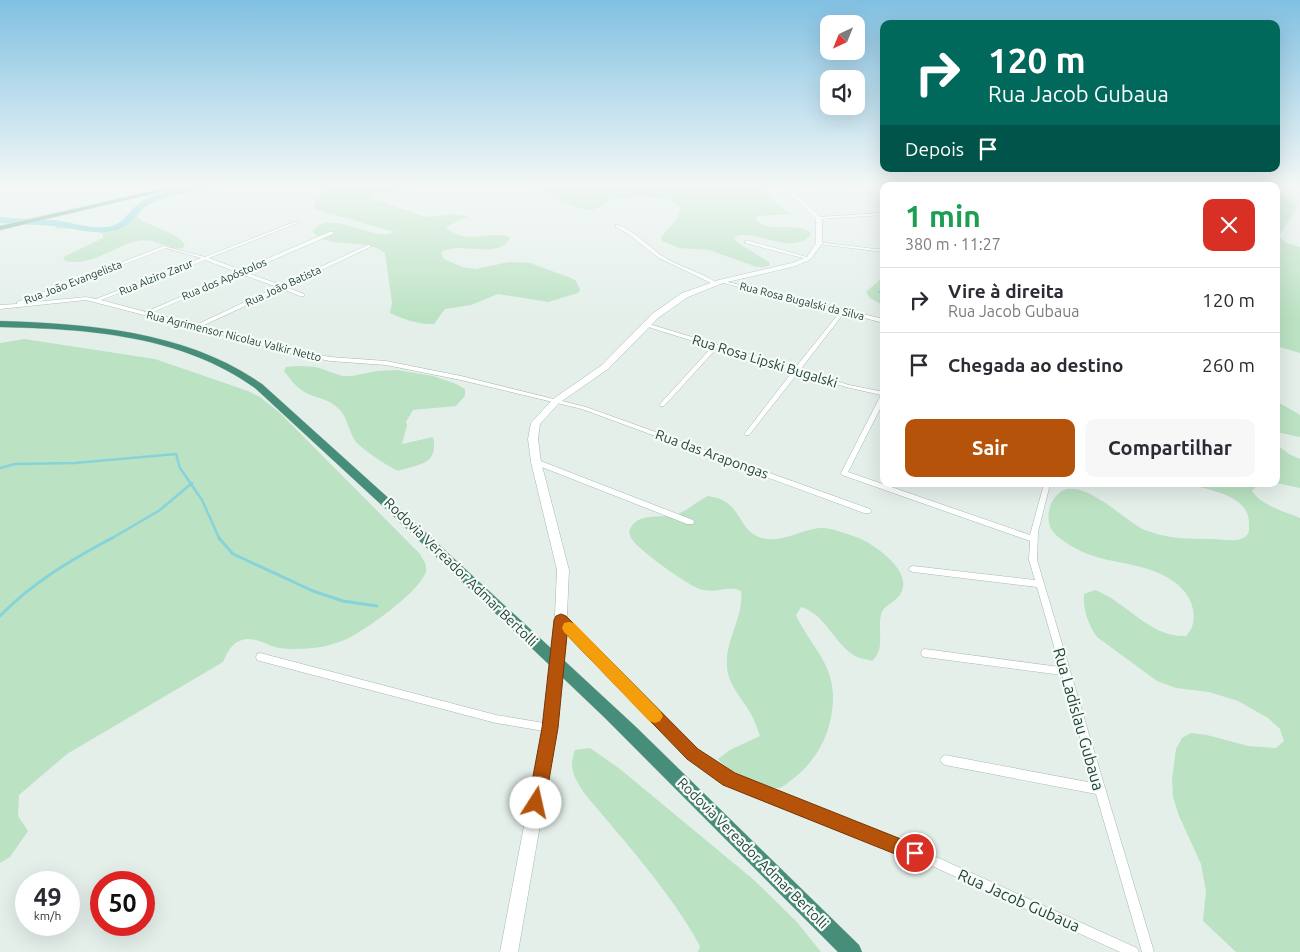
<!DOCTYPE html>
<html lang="pt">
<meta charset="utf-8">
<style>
:root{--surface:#fff;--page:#f7f7f7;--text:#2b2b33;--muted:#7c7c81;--line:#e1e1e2;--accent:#b45309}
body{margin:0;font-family:Ubuntu,sans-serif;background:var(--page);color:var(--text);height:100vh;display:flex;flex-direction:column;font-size:19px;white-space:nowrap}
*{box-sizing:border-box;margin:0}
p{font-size:16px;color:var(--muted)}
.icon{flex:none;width:28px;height:28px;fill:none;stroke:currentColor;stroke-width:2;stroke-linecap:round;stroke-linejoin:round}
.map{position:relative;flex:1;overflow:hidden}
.panel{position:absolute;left:880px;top:182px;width:400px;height:305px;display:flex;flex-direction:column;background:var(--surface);border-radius:10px;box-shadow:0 5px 20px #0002}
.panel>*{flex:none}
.hud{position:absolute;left:880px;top:20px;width:400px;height:152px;border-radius:10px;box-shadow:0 5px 20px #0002;background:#00695c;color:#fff;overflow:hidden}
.needle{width:32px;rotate:223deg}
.tools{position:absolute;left:820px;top:15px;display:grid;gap:10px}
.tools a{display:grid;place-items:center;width:45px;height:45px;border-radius:10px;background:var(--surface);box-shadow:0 5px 20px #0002;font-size:25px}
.speed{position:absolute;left:15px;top:871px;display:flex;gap:10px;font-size:25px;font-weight:700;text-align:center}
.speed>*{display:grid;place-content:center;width:65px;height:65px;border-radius:50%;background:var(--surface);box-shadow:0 5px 20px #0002;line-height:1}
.speed small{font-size:12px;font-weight:400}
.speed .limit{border:8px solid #d22;background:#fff;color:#111}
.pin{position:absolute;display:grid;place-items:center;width:42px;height:42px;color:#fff;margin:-21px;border:2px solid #fff;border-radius:50%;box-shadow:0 1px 5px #0007}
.me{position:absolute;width:55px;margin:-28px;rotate:10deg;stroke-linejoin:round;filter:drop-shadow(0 0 4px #0008)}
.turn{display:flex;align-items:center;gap:18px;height:105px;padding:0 25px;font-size:22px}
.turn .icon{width:65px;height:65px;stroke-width:2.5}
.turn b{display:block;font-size:35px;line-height:42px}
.then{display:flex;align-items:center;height:48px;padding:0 25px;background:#0003;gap:10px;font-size:19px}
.round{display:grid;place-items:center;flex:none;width:52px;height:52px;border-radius:10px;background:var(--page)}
.head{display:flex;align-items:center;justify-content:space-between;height:85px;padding:0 25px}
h1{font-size:30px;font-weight:700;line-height:38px;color:#1e9e55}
.primary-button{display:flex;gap:10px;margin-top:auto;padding:10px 25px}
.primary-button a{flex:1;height:58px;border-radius:10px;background:var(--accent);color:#fff;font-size:20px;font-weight:700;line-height:58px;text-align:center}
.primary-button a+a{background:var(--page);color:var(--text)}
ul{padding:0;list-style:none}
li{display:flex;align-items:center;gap:15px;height:65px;padding:0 25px;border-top:1px solid var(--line)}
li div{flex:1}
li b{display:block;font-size:19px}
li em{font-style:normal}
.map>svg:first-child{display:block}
.green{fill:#bbe2c3}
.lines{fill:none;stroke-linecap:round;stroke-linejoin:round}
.stream-far3{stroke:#87d3da;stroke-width:1}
.stream-far2{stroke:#87d3da;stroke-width:2}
.stream-far1{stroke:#87d3da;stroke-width:2.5}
.stream{stroke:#87d3da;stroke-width:3}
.river{fill:#87d3da;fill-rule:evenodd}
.minor-casing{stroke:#a6b8b1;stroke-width:1}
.secondary-casing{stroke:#a1bcb1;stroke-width:1}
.primary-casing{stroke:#c1cbc7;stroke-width:1}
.trunk-casing{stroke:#c1cbc7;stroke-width:1}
.minor{fill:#fff;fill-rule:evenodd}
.secondary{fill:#fff;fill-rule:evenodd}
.primary{fill:#64a993;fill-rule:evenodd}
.trunk{fill:#468e79;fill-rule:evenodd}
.secondary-bridge-casing{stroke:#a1bcb1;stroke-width:14;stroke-linecap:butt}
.secondary-bridge{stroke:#fff;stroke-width:12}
.route{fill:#b45309;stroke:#753606}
.slow{fill:#f59e0b}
.labels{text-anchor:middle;stroke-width:4.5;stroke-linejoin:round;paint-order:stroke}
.far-street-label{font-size:11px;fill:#214438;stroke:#f6fbf8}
.street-label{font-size:14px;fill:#214438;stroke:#f6fbf8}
.near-street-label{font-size:16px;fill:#214438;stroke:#f6fbf8}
</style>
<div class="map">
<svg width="1300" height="952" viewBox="0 0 1300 952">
<rect width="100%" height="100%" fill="#e4efea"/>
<!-- green -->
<path class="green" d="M330 186H410L407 189 375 196 373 199 426 217 451 214 466 216 467 217 446 227C465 247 496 228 510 238 499 261 457 240 441 253L444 259 462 267 476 269 509 262 530 263 571 278 576 281 580 290 578 293 548 302 498 294 471 305 445 309 434 324C419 325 404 319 390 313L392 303 385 253C363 236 332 251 312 232 328 206 379 244 394 232L315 209 314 206 322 190Z
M533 186H768L765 189 776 203 792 214 758 216 755 218C765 234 793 221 810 232L811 235C791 257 755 227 734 237L738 243 769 262 770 265 765 267H757L709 250 679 248 662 241 661 238C668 226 679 222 680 207 669 194 627 195 612 200 605 203 599 209 591 210 576 210 547 193 533 186Z
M1276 189 1291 200 1297 207 1279 236 1286 243 1300 247V353L1276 346Z
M136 208 138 217 141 220C153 227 180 234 185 245L183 248C167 251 156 237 137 241 112 247 91 267 65 261L63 257 99 240 103 238V234L89 228 57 229 55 228 61 223 91 228 109 227 127 221Z
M884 276V306L870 298 866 292Z
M24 339 155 359 248 391 260 397 280 413 420 554C423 560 427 564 426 571 421 591 368 628 349 638 338 643 325 647 313 648 300 649 287 650 275 647 265 644 252 636 242 640 231 643 227 653 223 662L67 754 19 795 18 816 28 831 10 857 0 863V343Z
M300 366 316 367 342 376H352L377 371 397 370 433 376 454 383 465 389V396L456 406 413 410 406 422 407 426 402 444 433 437C439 465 419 464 398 471 389 467 362 449 356 442 348 431 348 417 338 408 328 399 317 398 306 393 297 388 290 379 284 371L286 367Z
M1276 401 1300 415V437L1276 432Z
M1276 444 1289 454 1300 459V488L1276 483Z
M1188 484H1258L1252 491C1262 506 1284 511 1300 518V952H1236L1203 921 1206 891 1201 864 1179 816 1173 797 1172 779 1176 749 1182 738 1191 733 1207 735 1248 746 1276 748 1284 741 1280 729 1268 718 1238 701 1209 692 1176 688 1157 681 1097 637C1088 624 1083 610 1084 594L1095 590C1127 602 1150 638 1186 636 1193 629 1195 619 1193 609 1189 592 1177 582 1161 574 1128 559 1098 565 1065 542 1058 537 1051 532 1049 523 1047 513 1050 502 1057 495 1079 471 1126 523 1145 530 1168 539 1188 539 1212 539 1221 539 1237 543 1245 537 1250 533 1249 529 1249 523 1249 495 1209 490 1188 484Z
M708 496C743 501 736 528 759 537 777 545 801 530 819 528 830 527 848 534 859 538 875 545 913 571 901 593 897 602 883 605 881 615 877 632 886 648 872 661 867 659 861 659 857 657 834 645 826 614 801 607L796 615C808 642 832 662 833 694 834 726 820 758 794 778 791 780 786 785 782 787 765 794 729 771 718 759L730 750 760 736C757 728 755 721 751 714 743 699 727 684 727 666 725 640 744 617 741 591 730 585 716 593 703 590 691 588 637 549 631 538 630 536 630 533 629 531 638 510 660 520 678 514 688 510 697 501 708 496Z
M590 748 620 769 754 880 796 921 821 952H698L700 946C669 890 625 842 584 793 574 776 568 769 575 750Z"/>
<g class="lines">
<!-- stream-far3 -->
<path class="stream-far3" d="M1082 186H1084"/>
<!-- stream-far2 -->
<path class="stream-far2" d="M879 292H884"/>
<!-- stream-far1 -->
<path class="stream-far1" d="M0 468 15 464 75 463 176 454 180 468 202 500 220 540
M109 540 160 510 192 483"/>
<!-- stream -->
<path class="stream" d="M219 538 233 554 313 591 343 601 377 606
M0 616C33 582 71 560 112 538"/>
<!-- river -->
<path class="river" d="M200 186H216L212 188C191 192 167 194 148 205 137 212 132 225 119 229 97 237 76 228 54 226 36 224 18 225 0 223V217C18 219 36 219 54 220 73 222 96 232 115 225 126 220 131 208 141 202 157 191 181 189 200 186Z"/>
<!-- minor casing -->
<g class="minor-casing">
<path id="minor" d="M843 186H849L823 192 805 205 802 204 821 190Z
M884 213V215L819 219 817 218 819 217Z
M297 221 300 222 209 258 241 270 329 232H333V234L245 272 281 285 368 245 372 246 286 287 304 294V296H300L282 289 202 326 291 349 330 357 386 361 461 376 586 407 870 509 871 511 870 513H864L582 409 461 380 386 365 330 361 291 353 86 300 0 309V305L17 304V302L164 246 205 257ZM166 248 201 258 96 299 86 297 24 303ZM205 260 237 272 146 312 101 300ZM241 274 277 287 196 325 151 313Z
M616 225C631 227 648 246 661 255 678 267 700 271 717 283L713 284 659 258 628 234 616 227Z
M745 241H749L811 258 807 259 745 243Z
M817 242 884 250V252L819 244 817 243Z
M719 280 884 319V323L844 313 800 370 849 385 884 392V401L848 472 1030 535 1044 484H1050L1038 532 1037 560 1154 952H1142L1096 794 945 765 942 763 940 760 942 757 945 755 1093 783 1062 675 925 657 922 656 921 653 922 650 925 649 1060 667 1037 587 913 572 910 571 909 569 910 567 913 566 1035 580 1029 560 1030 541 842 475 841 473 881 395 846 387 798 373 749 435H745L744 434 745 433 793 371 717 348 664 406H660L659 405 660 404 712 347 645 326V324H649L795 368 840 312 719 282Z
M534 460H538L693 520 694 522 693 524H687L534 464 533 462Z
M561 617 564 618 695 751 732 776 901 841 1137 948 1139 952H1120L895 849 725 784 689 757 558 622 557 620 558 618Z
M260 653 496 715 550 724 553 725 555 728 553 731 550 732 496 723 260 661 257 660 256 657 257 654Z"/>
</g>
<!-- secondary casing -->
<g class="secondary-casing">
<path id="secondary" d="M780 186H786L822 218V243L811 259 796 266 723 283 688 297 658 318 608 369 559 403 540 424 538 439 541 462 569 570 566 636 564 640 560 641 556 640 554 636 557 570 531 462 528 439 531 423 553 399 602 365 652 314 682 293 719 280 792 263 807 257 816 243V218Z
M551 715 556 717 558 721 518 952H500L544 721 546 717Z"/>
</g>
<!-- primary casing -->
<g class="primary-casing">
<path id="primary" d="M175 186H185L0 230V226Z"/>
</g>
<!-- trunk casing -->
<g class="trunk-casing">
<path id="trunk" d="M0 321C90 324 186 331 262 384L395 504 636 727 859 945 862 952H838L605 718 387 510 255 388C181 335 88 329 0 327Z"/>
</g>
<!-- minor -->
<use href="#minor" class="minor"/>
<!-- secondary -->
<use href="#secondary" class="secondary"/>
<!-- primary -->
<use href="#primary" class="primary"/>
<!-- trunk -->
<use href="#trunk" class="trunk"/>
<!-- secondary-bridge casing -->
<g class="secondary-bridge-casing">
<path id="secondary-bridge" d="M551 721 560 636"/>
</g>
<!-- secondary-bridge -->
<use href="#secondary-bridge" class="secondary-bridge"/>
</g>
<!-- sky -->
<linearGradient id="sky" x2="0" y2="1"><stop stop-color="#81c0e2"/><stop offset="0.58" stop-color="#f3f8f6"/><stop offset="1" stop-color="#f3f8f6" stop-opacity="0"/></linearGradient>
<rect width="1300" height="319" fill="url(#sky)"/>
<!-- route -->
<path class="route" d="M561 614 566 616 698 749 735 773 921 847 924 853 921 859 915 862 723 785 687 759 567 635 558 728 545 803 543 809 536 811 530 809 528 803 542 728 554 620 556 616Z"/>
<!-- slow -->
<path class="slow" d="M569 622 574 623 660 711 663 716 660 721 655 723 649 721 564 632 562 628 564 623Z"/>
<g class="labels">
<!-- far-street labels -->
<g class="far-street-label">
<text transform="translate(156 277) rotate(-22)" y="4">Rua Alziro Zarur</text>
<text transform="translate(224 279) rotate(-23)" y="4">Rua dos Apóstolos</text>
<text transform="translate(73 282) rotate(-21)" y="4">Rua João Evangelista</text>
<text transform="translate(283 286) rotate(-25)" y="4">Rua João Batista</text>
<text transform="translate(802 301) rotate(14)" y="4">Rua Rosa Bugalski da Silva</text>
<text transform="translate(234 336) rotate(14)" y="4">Rua Agrimensor Nicolau Valkir Netto</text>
</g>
<!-- street labels -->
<g class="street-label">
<text transform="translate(765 361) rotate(17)" y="5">Rua Rosa Lipski Bugalski</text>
<text transform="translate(712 454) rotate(20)" y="5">Rua das Arapongas</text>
<text transform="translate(461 572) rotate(44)" y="5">Rodovia Vereador Admar Bertolli</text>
<text transform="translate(753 853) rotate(45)" y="5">Rodovia Vereador Admar Bertolli</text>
</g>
<!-- near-street labels -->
<g class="near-street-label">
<text transform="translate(1079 719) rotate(74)" y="6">Rua Ladislau Gubaua</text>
<text transform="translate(1019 900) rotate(24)" y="6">Rua Jacob Gubaua</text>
</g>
</g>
</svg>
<div class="tools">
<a><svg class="needle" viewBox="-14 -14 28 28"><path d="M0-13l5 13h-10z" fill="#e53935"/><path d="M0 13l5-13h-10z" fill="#7c7c81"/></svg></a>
<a><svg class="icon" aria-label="sound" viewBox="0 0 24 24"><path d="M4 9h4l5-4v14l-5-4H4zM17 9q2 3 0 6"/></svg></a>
</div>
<div class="speed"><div>49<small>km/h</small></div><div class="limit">50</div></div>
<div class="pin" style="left:915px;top:853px;background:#d93025"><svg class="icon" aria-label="arrive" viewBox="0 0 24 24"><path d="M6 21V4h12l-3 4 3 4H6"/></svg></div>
<svg class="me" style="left:536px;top:803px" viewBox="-20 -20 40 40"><circle r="19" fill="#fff"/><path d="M0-13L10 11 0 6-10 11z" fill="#b45309"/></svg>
<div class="hud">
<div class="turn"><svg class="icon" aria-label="right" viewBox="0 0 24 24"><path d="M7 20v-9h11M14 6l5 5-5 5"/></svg><div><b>120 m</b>Rua Jacob Gubaua</div></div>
<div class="then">Depois<svg class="icon" aria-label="arrive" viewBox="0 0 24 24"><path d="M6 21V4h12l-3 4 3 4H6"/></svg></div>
</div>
<section class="panel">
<div class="head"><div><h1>1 min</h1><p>380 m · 11:27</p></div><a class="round" style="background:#d93025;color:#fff"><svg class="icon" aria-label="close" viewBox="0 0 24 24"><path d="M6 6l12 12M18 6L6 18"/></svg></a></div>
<ul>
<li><svg class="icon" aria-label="right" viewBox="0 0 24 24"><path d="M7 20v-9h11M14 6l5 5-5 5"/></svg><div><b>Vire à direita</b><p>Rua Jacob Gubaua</p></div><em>120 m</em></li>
<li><svg class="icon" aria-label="arrive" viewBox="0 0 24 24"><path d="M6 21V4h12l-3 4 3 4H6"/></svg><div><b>Chegada ao destino</b></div><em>260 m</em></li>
</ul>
<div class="primary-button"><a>Sair</a><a>Compartilhar</a></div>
</section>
</div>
